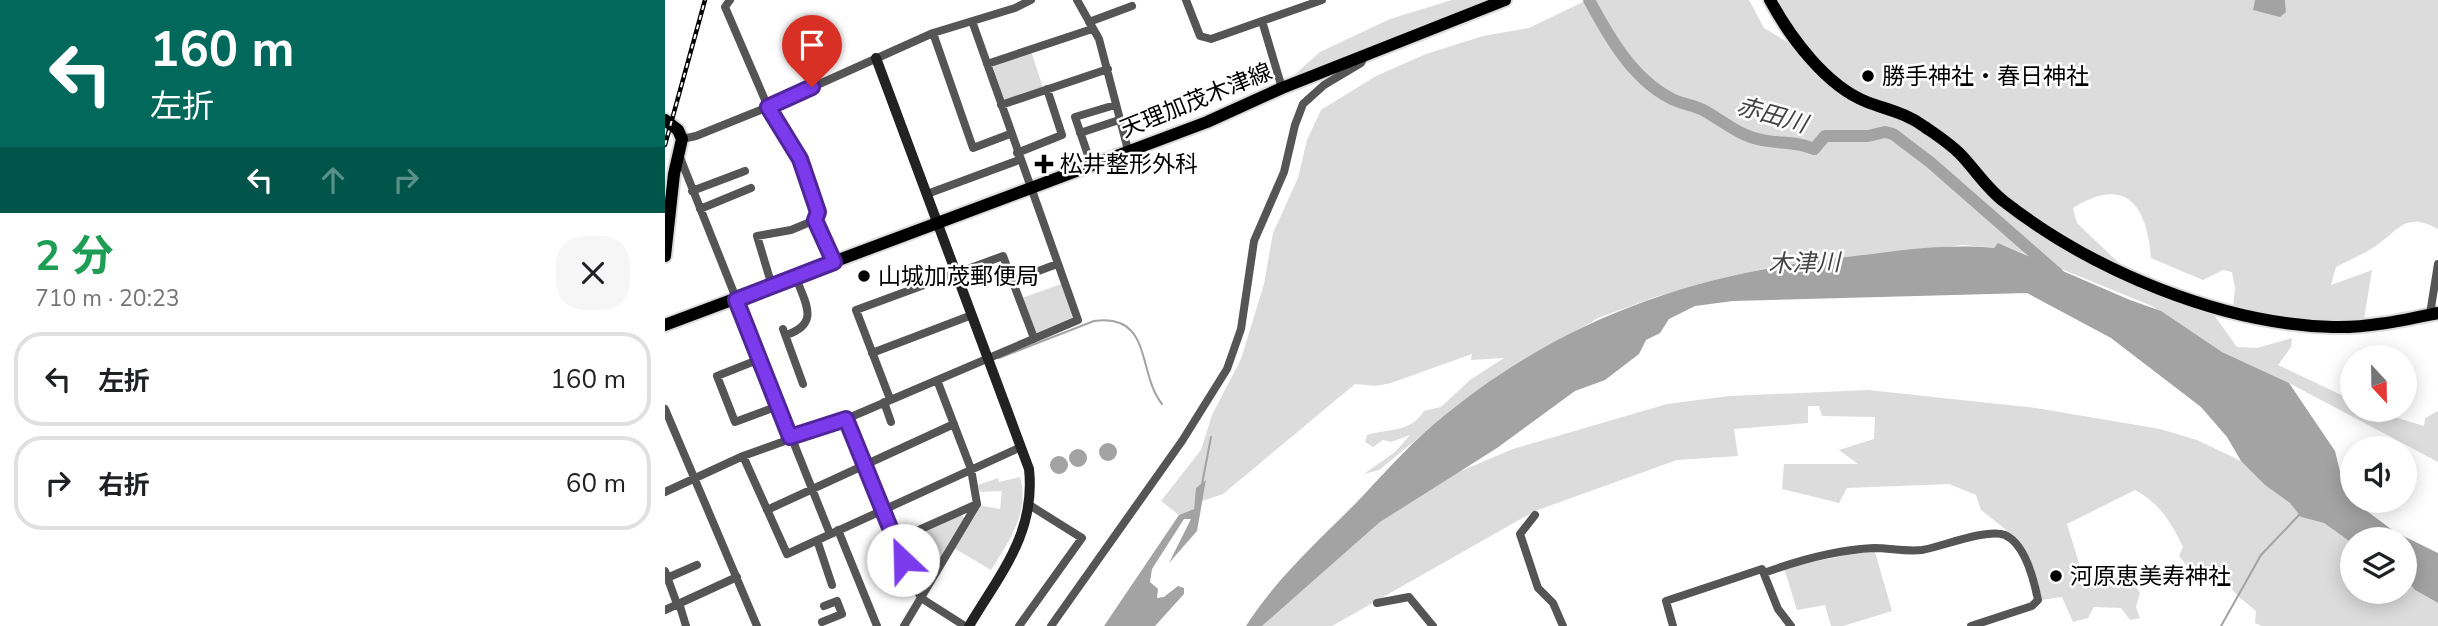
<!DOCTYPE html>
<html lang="ja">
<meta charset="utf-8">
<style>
:root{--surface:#fff;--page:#f6f6f6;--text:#202124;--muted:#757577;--line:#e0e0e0}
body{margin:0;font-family:"Nunito Sans","Noto Sans JP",sans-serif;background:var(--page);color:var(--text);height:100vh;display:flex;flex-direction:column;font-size:26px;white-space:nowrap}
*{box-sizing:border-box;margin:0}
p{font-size:23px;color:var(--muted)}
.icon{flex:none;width:38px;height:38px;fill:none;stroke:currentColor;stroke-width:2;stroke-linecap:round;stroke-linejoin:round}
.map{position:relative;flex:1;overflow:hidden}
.drawer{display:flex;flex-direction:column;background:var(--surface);width:665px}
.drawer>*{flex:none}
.guide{background:#00695c;color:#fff;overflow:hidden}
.needle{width:46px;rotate:158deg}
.fabs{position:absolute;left:1675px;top:345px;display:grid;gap:14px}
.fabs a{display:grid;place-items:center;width:77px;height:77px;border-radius:50%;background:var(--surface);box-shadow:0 4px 18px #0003;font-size:35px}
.pin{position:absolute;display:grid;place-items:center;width:60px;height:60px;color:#fff;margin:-72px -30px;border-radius:50% 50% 50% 0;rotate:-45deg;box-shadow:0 0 7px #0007}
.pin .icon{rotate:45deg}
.me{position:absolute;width:77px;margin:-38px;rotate:336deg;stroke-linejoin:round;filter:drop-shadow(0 0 5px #0008)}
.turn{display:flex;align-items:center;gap:24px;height:147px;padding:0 35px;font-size:32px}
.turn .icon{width:91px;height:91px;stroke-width:2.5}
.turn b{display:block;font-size:49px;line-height:60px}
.lanes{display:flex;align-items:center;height:66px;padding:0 35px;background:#0003;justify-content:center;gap:35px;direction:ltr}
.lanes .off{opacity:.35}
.round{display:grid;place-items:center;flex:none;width:74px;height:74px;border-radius:28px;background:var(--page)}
.summary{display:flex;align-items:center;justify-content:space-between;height:119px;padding:0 35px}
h1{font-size:42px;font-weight:700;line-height:52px;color:#1e9e55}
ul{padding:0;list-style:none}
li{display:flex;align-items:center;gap:21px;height:94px;margin:0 14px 10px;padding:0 21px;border:4px solid var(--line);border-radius:28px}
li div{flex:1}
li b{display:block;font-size:26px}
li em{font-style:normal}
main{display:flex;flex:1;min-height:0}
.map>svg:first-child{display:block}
.green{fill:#dcdcdc}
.water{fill:#a3a3a3}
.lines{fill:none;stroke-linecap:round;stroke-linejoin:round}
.stream{stroke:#a3a3a3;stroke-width:2}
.river{stroke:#a3a3a3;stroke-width:12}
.primary-casing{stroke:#dbdbdb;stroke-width:16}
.street{stroke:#555;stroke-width:8}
.secondary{stroke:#222;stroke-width:10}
.primary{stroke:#000;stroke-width:12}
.rail-casing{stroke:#000;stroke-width:4.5}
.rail{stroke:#fff;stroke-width:2;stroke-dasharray:5;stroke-linecap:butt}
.route-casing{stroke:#51269a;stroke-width:18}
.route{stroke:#7c3aed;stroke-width:12}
.poi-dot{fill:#000;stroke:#fff;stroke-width:2.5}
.labels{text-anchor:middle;stroke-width:5;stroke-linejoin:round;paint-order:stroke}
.poi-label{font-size:23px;fill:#000;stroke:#fff;text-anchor:start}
.street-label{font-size:23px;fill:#000;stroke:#fff}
.water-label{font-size:24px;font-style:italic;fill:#444;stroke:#fff}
</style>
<main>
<section class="drawer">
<div class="guide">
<div class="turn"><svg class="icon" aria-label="left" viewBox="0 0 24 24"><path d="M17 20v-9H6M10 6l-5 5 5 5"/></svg><div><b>160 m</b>左折</div></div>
<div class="lanes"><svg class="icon" aria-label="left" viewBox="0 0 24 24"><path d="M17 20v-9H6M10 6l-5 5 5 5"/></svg><svg class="icon off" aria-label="ahead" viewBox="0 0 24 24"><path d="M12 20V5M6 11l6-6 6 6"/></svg><svg class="icon off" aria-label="right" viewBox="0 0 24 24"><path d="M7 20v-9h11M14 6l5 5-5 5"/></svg></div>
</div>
<div class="summary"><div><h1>2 分</h1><p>710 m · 20:23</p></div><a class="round"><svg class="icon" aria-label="close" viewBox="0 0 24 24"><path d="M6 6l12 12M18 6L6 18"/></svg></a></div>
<ul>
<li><svg class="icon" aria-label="left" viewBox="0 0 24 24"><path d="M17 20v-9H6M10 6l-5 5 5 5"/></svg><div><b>左折</b></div><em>160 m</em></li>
<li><svg class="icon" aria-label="right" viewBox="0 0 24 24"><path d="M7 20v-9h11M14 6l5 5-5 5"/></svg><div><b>右折</b></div><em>60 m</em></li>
</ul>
</section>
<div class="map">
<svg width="1773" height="626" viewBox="0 0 1773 626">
<rect width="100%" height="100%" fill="#fff"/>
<!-- green -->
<path class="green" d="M787 0H829L626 78 655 52 725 19Z
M922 0H1084L1099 28 1134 49 1208 105 1273 139 1338 203 1516 301 1549 315 1572 347 1592 348 1627 338 1626 347 1613 365 1687 400V410H1706L1759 426 1760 418 1773 411V462L1624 383 1557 352 1487 306 1333 243 1330 248 1298 245 1110 266 993 296 933 318 806 395 714 470 699 474 730 452 745 435 726 442 718 440 708 447 700 442 702 435C725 428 745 433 759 411L776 407 805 380 839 358 806 360 807 354 726 383 711 386 690 384 558 494 537 501 541 481 532 488 529 509 514 515 496 501 536 450 547 415 576 359 599 284 608 233 633 178 642 140 656 110 711 76 761 54 818 36 864 28Z
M1108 0H1590L1621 12 1620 0H1773V229C1738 210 1733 233 1706 249 1695 256 1682 261 1671 267L1666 285 1707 270 1699 319H1647L1568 308 1570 288 1567 272 1558 270 1538 280 1486 258C1482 205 1461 175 1408 208L1412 223 1458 267 1424 251 1347 201 1298 150 1247 114 1227 103 1196 95 1165 72 1129 35Z
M366 51 378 88 339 101 327 63Z
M396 284 408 319 371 334 357 298Z
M1203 390 1371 408 1495 429 1532 440 1576 461 1625 503 1636 517 1659 523 1687 543V592H1740V578L1750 590 1773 603V626H1597L1590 623 1591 611 1574 597 1554 575 1531 577 1514 556 1518 547C1507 524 1494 502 1470 490L1402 524 1420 583 1451 578 1467 581 1475 593 1471 607 1475 618 1465 620 1456 608 1429 607 1423 618 1408 622 1397 597 1377 600 1350 537 1316 510 1311 495 1284 484 1182 488 1174 503 1117 489 1119 464H1193L1174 450 1209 439 1210 417 1157 416 1154 406H1143V423L1069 429 1073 456 1012 460 870 511 667 626H597L715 522 784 476 848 449 1002 404 1064 396Z
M355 477C365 512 344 541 326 570L289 548 312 505 335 509 337 491 315 492 313 485 333 478 334 482Z
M296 514 300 519 259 588 254 587 233 545Z
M1201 551 1210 552 1227 611 1178 626H1166L1160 605 1132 610 1119 568Z"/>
<!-- water -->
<path class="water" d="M1590 0H1620L1621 12 1615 17 1588 10Z
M1333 243 1465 300 1496 311 1557 352 1624 383 1670 451 1679 488 1687 500 1730 532 1773 553V603L1750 590 1740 578V539H1687V543L1659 523 1636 517 1625 503 1600 485 1576 461 1562 437 1536 407 1446 338 1362 293 1068 301 1030 306 1004 319 995 333 981 340 974 354 940 380 910 391 832 448 715 522 597 626H581C611 579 651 543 690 504 715 478 740 449 768 425 891 321 1023 274 1182 257 1231 251 1280 243 1329 248Z
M434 452a9 9 0 1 1 18 0a9 9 0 1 1-18 0Z
M404 458a9 9 0 1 1 18 0a9 9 0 1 1-18 0Z
M385 465a9 9 0 1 1 18 0a9 9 0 1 1-18 0Z
M541 480 532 531 504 563 526 519H519L487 569 485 582 493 589 492 598 499 597 513 586 519 588V594L490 626H439L514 515 529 509 531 488Z"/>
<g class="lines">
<!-- stream -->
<path class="stream" d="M334 358 429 321C488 313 472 373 497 404
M537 484 546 437
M1556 626 1596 555 1635 514"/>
<!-- river -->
<path class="river" d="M924 0C944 37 967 78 1005 98 1016 104 1029 105 1040 111 1059 122 1075 136 1097 140 1116 144 1131 141 1149 149L1160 136H1203L1220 132 1228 134 1265 162 1393 274"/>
<!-- primary casing -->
<g class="primary-casing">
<path id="primary" d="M1105 0C1125 37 1161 86 1202 102 1223 110 1241 113 1260 127 1273 136 1287 145 1297 156 1312 172 1323 190 1341 203 1429 271 1556 324 1668 327 1703 328 1739 320 1773 313
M0 120 13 130 17 139 9 174 0 256
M0 325 542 122 617 88 840 0"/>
</g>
<!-- street -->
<path class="street" d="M65 0 60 7 103 107 268 33 350 8 366 0
M412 0 434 39 463 150
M521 0 535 36 546 39 657 0
M597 21 617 88
M424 22 467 6
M268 33 308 148 345 134
M322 64 427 29
M336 105 443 69
M415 133 454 120
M17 139 31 136 103 107 135 158 153 212 150 220 169 262
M352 153 397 135 382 89
M14 155 165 534
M426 164 410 117 450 105
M27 191 80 171
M262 194 354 160
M35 209 86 188
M347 281 392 264
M107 286 92 236 126 230 150 220
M1765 314 1773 264
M118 329 138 384
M121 335C155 324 141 304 131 278
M207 353 307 315
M95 359 52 376 70 422 113 406
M225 399 191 310 338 256 369 338
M219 402 226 422
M0 409 92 626
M181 419 215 510 256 598 300 626
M78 456 122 554 356 447
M0 492 78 456 181 419 413 320 307 21
M102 510 289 424
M870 515 855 534 873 588 888 603 898 626
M173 530 212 626
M152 540 167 585
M229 541 312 504
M0 571 12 604
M1099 573C1134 560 1171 550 1209 548 1225 548 1241 552 1257 550 1276 547 1322 528 1340 535 1360 544 1369 580 1373 600L1367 606 1306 626
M2 578 32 565
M14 603 21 626
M712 603 744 597 768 626
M0 610 72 577
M157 622 177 614 172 601 159 606
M239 626 312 504 306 469 272 380
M354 626 417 538 366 506
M386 626 517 441 562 369 576 329 589 241 619 172 630 125 638 104 659 85 696 63 699 57
M1008 626 1001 601 1097 569 1113 609 1126 626"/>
<!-- secondary -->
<path class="secondary" d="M211 58 364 469C371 533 335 574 304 626"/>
<!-- primary -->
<use href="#primary" class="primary"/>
<!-- rail casing -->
<g class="rail-casing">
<path id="rail" d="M0 145 40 0"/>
</g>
<!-- rail -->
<use href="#rail" class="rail"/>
</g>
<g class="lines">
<!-- route casing -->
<g class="route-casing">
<path id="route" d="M147 87 103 107 135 159 153 212 150 220 169 262 71 300 125 437 181 419 238 560"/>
</g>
<!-- route -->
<use href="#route" class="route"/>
</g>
<!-- markers -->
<g class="poi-dot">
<circle cx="1203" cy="76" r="7"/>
<path d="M375.5 153.5h7v7h7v7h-7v7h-7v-7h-7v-7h7z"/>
<circle cx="199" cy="276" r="7"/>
<circle cx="1391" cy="576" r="7"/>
</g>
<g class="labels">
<!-- poi labels -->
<g class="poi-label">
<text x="1217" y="84">勝手神社・春日神社</text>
<text x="395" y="172">松井整形外科</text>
<text x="213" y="284">山城加茂郵便局</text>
<text x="1405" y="584">河原恵美寿神社</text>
</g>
<!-- street labels -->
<g class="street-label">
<text transform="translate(531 100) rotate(-22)" y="8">天理加茂木津線</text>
</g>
<!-- water labels -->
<g class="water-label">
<text transform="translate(1107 115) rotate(16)" y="8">赤田川</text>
<text transform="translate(1139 263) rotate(-1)" y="8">木津川</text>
</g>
</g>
</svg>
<div class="fabs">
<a><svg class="needle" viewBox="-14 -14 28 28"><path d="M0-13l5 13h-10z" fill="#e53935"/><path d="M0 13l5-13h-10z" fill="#757577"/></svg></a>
<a><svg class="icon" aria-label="sound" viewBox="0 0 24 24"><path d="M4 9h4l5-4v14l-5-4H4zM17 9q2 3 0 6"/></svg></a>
<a><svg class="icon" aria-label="layers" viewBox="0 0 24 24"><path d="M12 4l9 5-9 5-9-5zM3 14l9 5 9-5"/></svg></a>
</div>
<div class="pin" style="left:147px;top:87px;background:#d93025"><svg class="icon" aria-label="arrive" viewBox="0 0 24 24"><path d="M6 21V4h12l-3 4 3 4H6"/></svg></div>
<svg class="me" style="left:238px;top:560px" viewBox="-20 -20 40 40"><circle r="19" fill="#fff"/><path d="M0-13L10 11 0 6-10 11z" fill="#7c3aed"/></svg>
</div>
</main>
